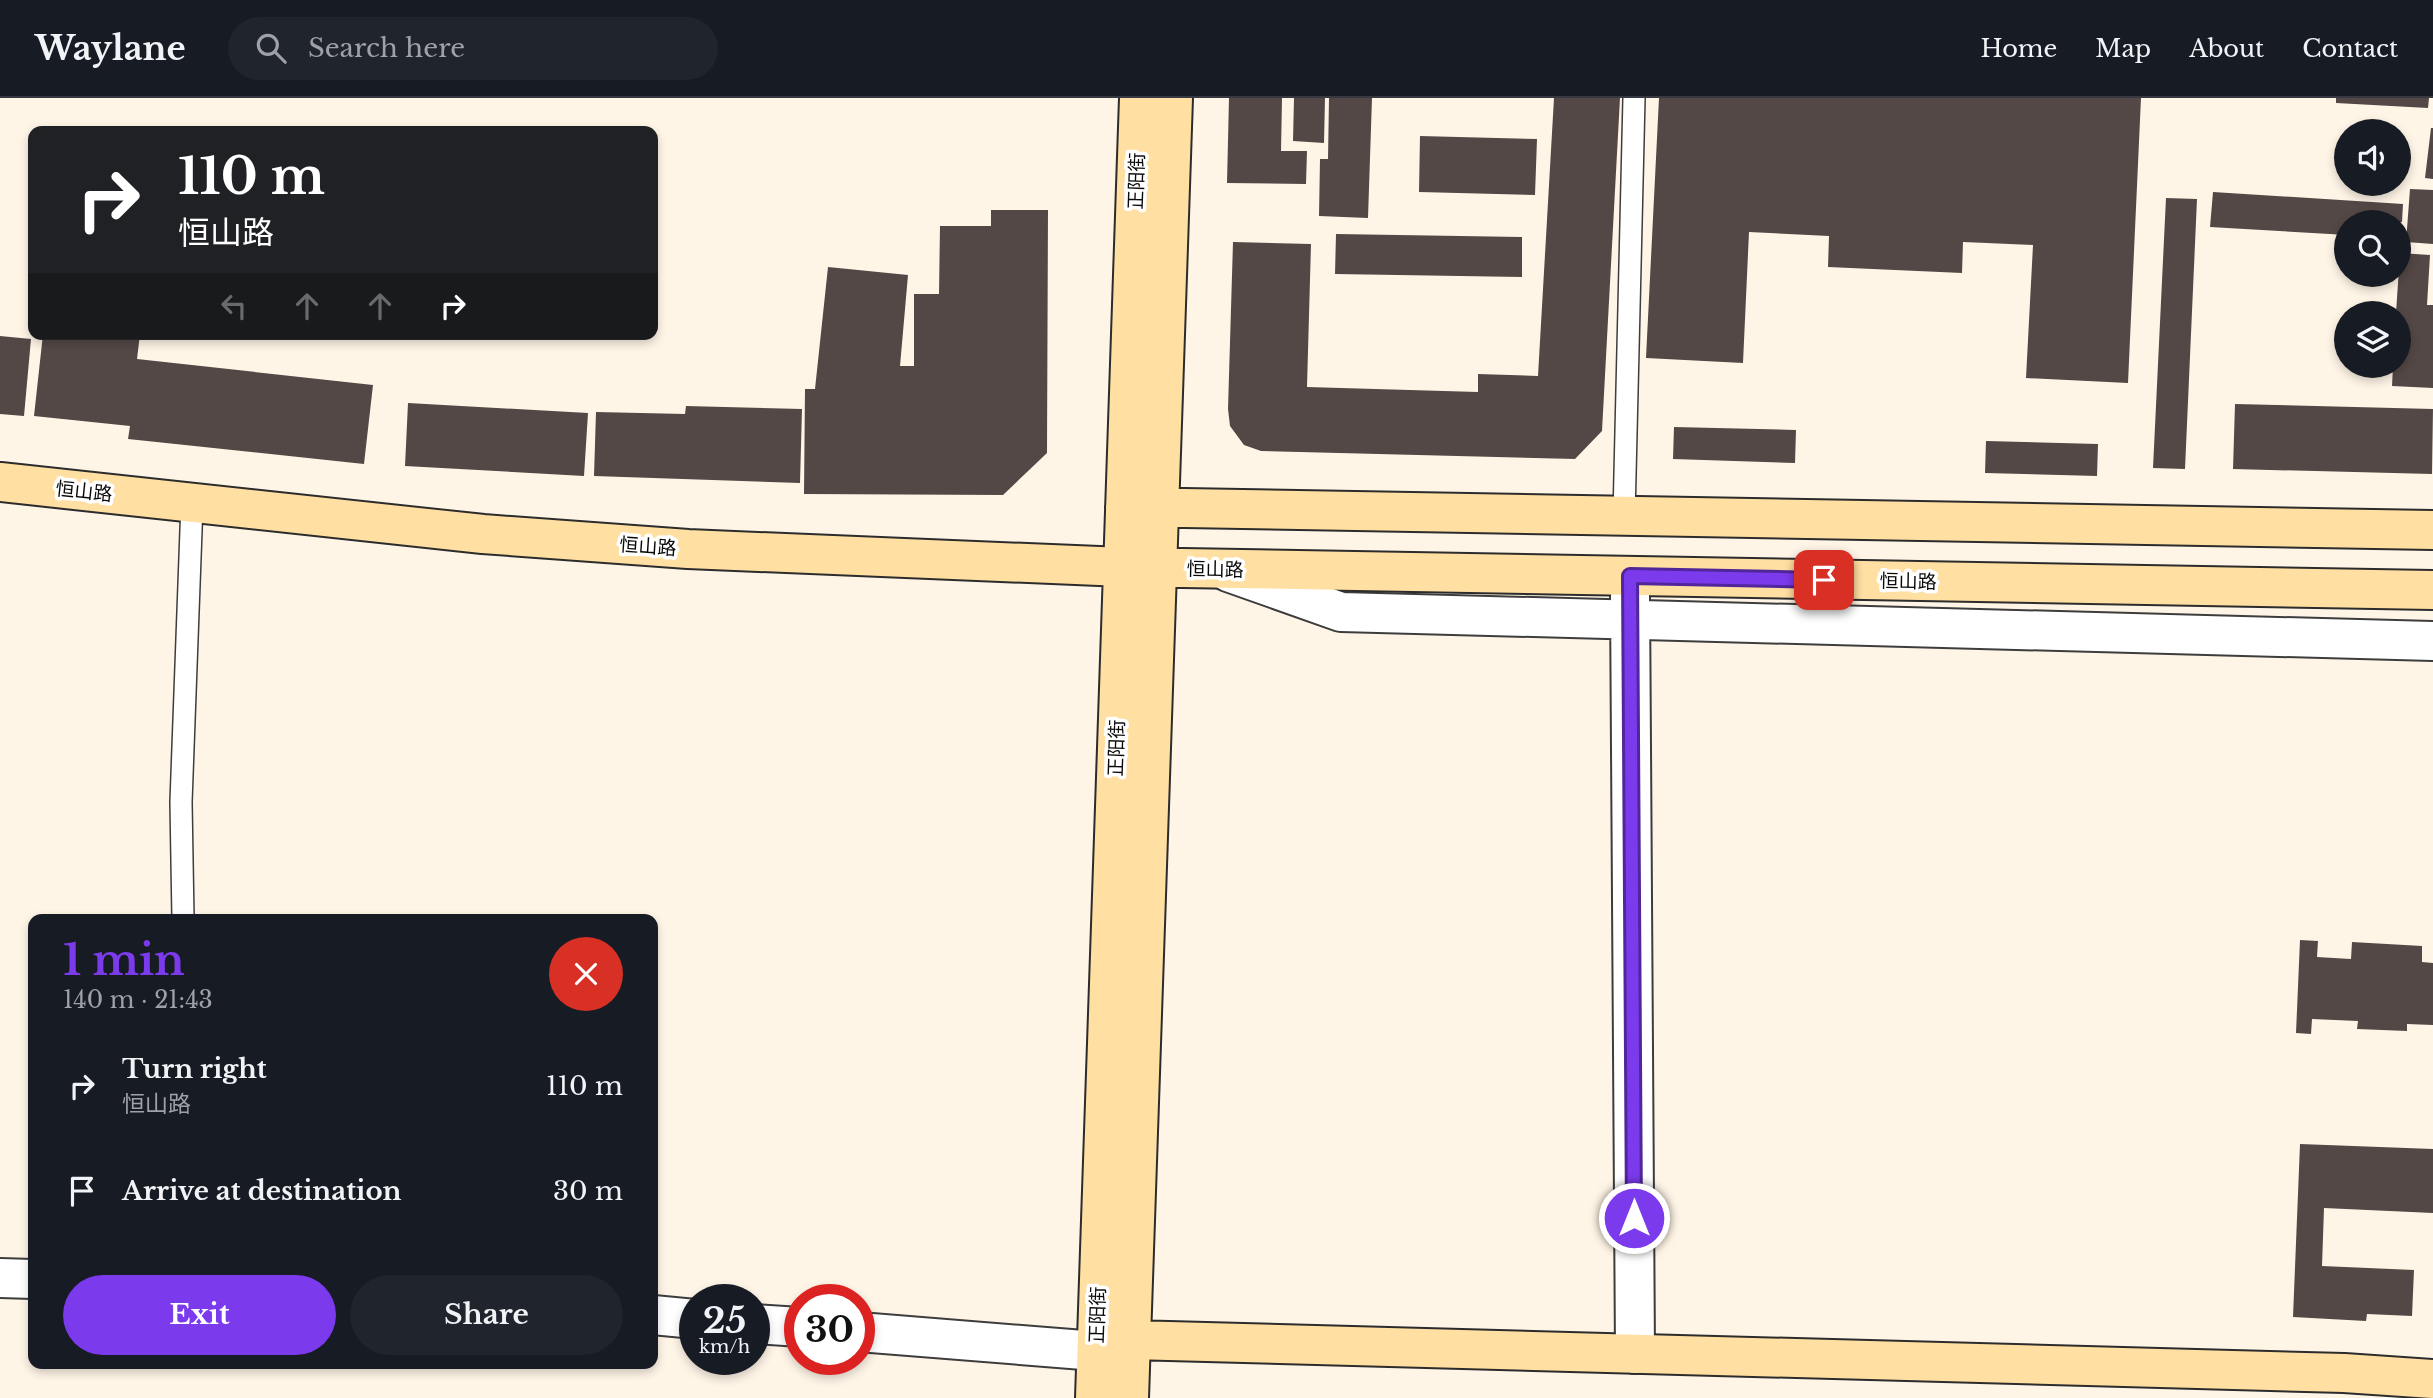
<!DOCTYPE html>
<meta charset="utf-8">
<style>
:root{--surface:#171b24;--page:#20242c;--text:#f1f3f6;--muted:#9ea1a6;--line:#363941;--accent:#7c3aed}
body{margin:0;font-family:"Libre Baskerville","Noto Sans SC",serif;background:var(--page);color:var(--text);height:100vh;display:flex;flex-direction:column;font-size:26px;white-space:nowrap}
*{box-sizing:border-box;margin:0}
p{font-size:23px;color:var(--muted)}
.icon{flex:none;width:38px;height:38px;fill:none;stroke:currentColor;stroke-width:2;stroke-linecap:round;stroke-linejoin:round}
.map{position:relative;flex:1;overflow:hidden}
.side{position:absolute;left:28px;top:816px;width:630px;height:455px;display:flex;flex-direction:column;background:var(--surface);border-radius:14px;box-shadow:0 4px 10px #0003}
.side>*{flex:none}
.guide{position:absolute;left:28px;top:28px;width:630px;height:214px;border-radius:14px;box-shadow:0 4px 10px #0003;background:#202124;color:#fff;overflow:hidden}
.buttons{position:absolute;left:2334px;top:21px;display:grid;gap:14px}
.buttons a{display:grid;place-items:center;width:77px;height:77px;border-radius:50%;background:var(--surface);box-shadow:0 4px 10px #0003;font-size:35px}
.speed{position:absolute;left:679px;top:1186px;display:flex;gap:14px;font-size:35px;font-weight:700;text-align:center}
.speed>*{display:grid;place-content:center;width:91px;height:91px;border-radius:50%;background:var(--surface);box-shadow:0 4px 10px #0003;line-height:1}
.speed small{font-size:18px;font-weight:400}
.speed .limit{border:10px solid #d22;background:#fff;color:#111}
.pin{position:absolute;display:grid;place-items:center;width:60px;height:60px;color:#fff;margin:-30px;border-radius:14px;box-shadow:0 4px 10px #0006}
.me{position:absolute;width:77px;margin:-38px;rotate:0deg;stroke-linejoin:round;filter:drop-shadow(0 0 5px #0008)}
.turn{display:flex;align-items:center;gap:24px;height:147px;padding:0 35px;font-size:32px}
.turn .icon{width:91px;height:91px;stroke-width:2.5}
.turn b{display:block;font-size:49px;line-height:60px}
.lanes{display:flex;align-items:center;height:66px;padding:0 35px;background:#0003;justify-content:center;gap:35px;direction:ltr}
.lanes .off{opacity:.35}
.round{display:grid;place-items:center;flex:none;width:74px;height:74px;border-radius:37px;background:var(--page)}
.headline{display:flex;align-items:center;justify-content:space-between;height:119px;padding:0 35px}
h1{font-size:42px;font-weight:700;line-height:52px;color:var(--accent)}
.primary-button{display:flex;gap:14px;margin-top:auto;padding:14px 35px}
.primary-button a{flex:1;height:80px;border-radius:42px;background:var(--accent);color:#fff;font-size:28px;font-weight:700;line-height:80px;text-align:center}
.primary-button a+a{background:var(--page);color:var(--text)}
ul{padding:0;list-style:none}
li{display:flex;align-items:center;gap:21px;height:105px;padding:0 35px}
li div{flex:1}
li b{display:block;font-size:26px}
li em{font-style:normal}
header{display:flex;align-items:center;gap:42px;box-sizing:border-box;height:98px;padding:0 35px;background:var(--surface);border-bottom:2px solid var(--line)}
header strong{font-size:33px}
nav{display:flex;gap:38px;margin-inline-start:auto;font-size:24px}
.search{width:490px;height:63px;background:var(--page);display:flex;align-items:center;gap:18px;box-sizing:border-box;padding:0 24px;border-radius:38px;color:var(--muted);font-size:26px}
.map>svg:first-child{display:block}
.building{fill:#544846}
.lines{fill:none;stroke-linecap:round;stroke-linejoin:round}
.lane-casing{stroke:#3d3d3d;stroke-width:24}
.street-casing{stroke:#3d3d3d;stroke-width:42}
.secondary-casing{stroke:#2c2c2c;stroke-width:42}
.lane{stroke:#fff;stroke-width:21}
.street{stroke:#fff;stroke-width:38}
.secondary{stroke:#ffdfa2;stroke-width:38}
.route-casing{stroke:#51269a;stroke-width:18}
.route{stroke:#7c3aed;stroke-width:12}
.labels{text-anchor:middle;stroke-width:7;stroke-linejoin:round;paint-order:stroke}
.street-label{font-size:19px;fill:#0a0a0a;stroke:#fff}
</style>
<header>
<strong>Waylane</strong>
<div class="search"><svg class="icon" aria-label="search" viewBox="0 0 24 24"><circle cx="10" cy="10" r="6"/><path d="M15 15l6 6"/></svg>Search here</div>
<nav><a>Home</a><a>Map</a><a>About</a><a>Contact</a></nav>
</header>
<div class="map">
<svg width="2433" height="1300" viewBox="0 0 2433 1300">
<rect width="100%" height="100%" fill="#fff5e7"/>
<!-- building -->
<path class="building" d="M1229 0H1282L1281 53H1307L1306 86 1227 85Z
M1294 0H1325L1324 45 1293 43Z
M1329 0H1372L1368 120 1319 118 1320 61H1328Z
M1554 0H1620L1602 333 1575 361 1261 353 1244 347 1230 328 1228 311 1233 144 1311 146 1307 289 1478 294V276L1538 278Z
M1659 0H2141L2128 285 2026 280 2033 147 1963 144 1962 175 1828 169 1829 138 1749 134 1743 265 1646 260Z
M2336 0H2429L2428 10 2336 5Z
M2431 30H2433V81L2425 80Z
M1420 38 1537 41 1535 97 1419 94Z
M2410 91 2433 92V146L2406 144Z
M2213 94 2403 106 2402 124H2347V137L2210 129Z
M2166 100 2197 101 2185 371 2153 370Z
M991 112H1048L1047 355 1003 397 804 396 805 291H815L828 169 908 177 900 268H914V196H939L940 128H991Z
M1336 136 1522 139V179L1335 176Z
M2400 155 2430 157 2427 207H2433V290L2392 288 2393 268H2399V215H2396Z
M43 236H140L137 261 373 287 364 366 128 341 130 328 34 318Z
M0 238 31 241 24 318 0 316Z
M408 305 588 315 584 378 405 368Z
M2235 306 2433 311 2432 376 2233 371Z
M686 308 802 311 800 385 594 378 596 314 685 316Z
M1674 329 1796 332 1795 365 1673 361Z
M1986 343 2098 346 2097 378 1985 375Z
M2300 842 2318 843 2317 859 2351 861 2352 844 2422 848V864L2433 865V927L2407 926V933L2357 931 2358 923 2312 921 2311 936 2296 935Z
M2300 1046 2433 1051V1115L2324 1110 2322 1168 2414 1172 2412 1218 2367 1216 2366 1223 2293 1219Z"/>
<g class="lines">
<!-- lane casing -->
<g class="lane-casing">
<path id="lane" d="M1624 418 1634 0
M183 821 181 704 192 405"/>
</g>
<!-- street casing -->
<g class="street-casing">
<path id="street" d="M1228 474 1341 514 2433 543
M1630 498 1635 1256
M0 1180 33 1181
M653 1217 695 1221
M754 1226 800 1229
M859 1234 1096 1253"/>
</g>
<!-- secondary casing -->
<g class="secondary-casing">
<path id="secondary" d="M0 384 483 436 688 451 1123 469 2433 492
M1125 409 2433 432
M1131 1242 2344 1275 2433 1281
M1095 1300 1139 0
M1129 1300 1173 0"/>
</g>
<!-- lane -->
<use href="#lane" class="lane"/>
<!-- street -->
<use href="#street" class="street"/>
<!-- secondary -->
<use href="#secondary" class="secondary"/>
</g>
<g class="lines">
<!-- route casing -->
<g class="route-casing">
<path id="route" d="M1634 1120 1630 478 1824 482"/>
</g>
<!-- route -->
<use href="#route" class="route"/>
</g>
<g class="labels">
<!-- street labels -->
<g class="street-label">
<text transform="translate(1136 83) rotate(-88)" y="7">正阳街</text>
<text transform="translate(84 393) rotate(6)" y="7">恒山路</text>
<text transform="translate(648 448) rotate(4)" y="7">恒山路</text>
<text transform="translate(1215 471) rotate(1)" y="7">恒山路</text>
<text transform="translate(1908 483) rotate(1)" y="7">恒山路</text>
<text transform="translate(1116 650) rotate(-88)" y="7">正阳街</text>
<text transform="translate(1097 1217) rotate(-88)" y="7">正阳街</text>
</g>
</g>
</svg>
<div class="buttons">
<a><svg class="icon" aria-label="sound" viewBox="0 0 24 24"><path d="M4 9h4l5-4v14l-5-4H4zM17 9q2 3 0 6"/></svg></a>
<a><svg class="icon" aria-label="search" viewBox="0 0 24 24"><circle cx="10" cy="10" r="6"/><path d="M15 15l6 6"/></svg></a>
<a><svg class="icon" aria-label="layers" viewBox="0 0 24 24"><path d="M12 4l9 5-9 5-9-5zM3 14l9 5 9-5"/></svg></a>
</div>
<div class="speed"><div>25<small>km/h</small></div><div class="limit">30</div></div>
<div class="pin" style="left:1824px;top:482px;background:#d93025"><svg class="icon" aria-label="arrive" viewBox="0 0 24 24"><path d="M6 21V4h12l-3 4 3 4H6"/></svg></div>
<svg class="me" style="left:1634px;top:1120px" viewBox="-20 -20 40 40"><circle r="17" fill="#7c3aed" stroke="#fff" stroke-width="3"/><path d="M0-11L8 9 0 5-8 9z" fill="#fff"/></svg>
<div class="guide">
<div class="turn"><svg class="icon" aria-label="right" viewBox="0 0 24 24"><path d="M7 20v-9h11M14 6l5 5-5 5"/></svg><div><b>110 m</b>恒山路</div></div>
<div class="lanes"><svg class="icon off" aria-label="left" viewBox="0 0 24 24"><path d="M17 20v-9H6M10 6l-5 5 5 5"/></svg><svg class="icon off" aria-label="ahead" viewBox="0 0 24 24"><path d="M12 20V5M6 11l6-6 6 6"/></svg><svg class="icon off" aria-label="ahead" viewBox="0 0 24 24"><path d="M12 20V5M6 11l6-6 6 6"/></svg><svg class="icon" aria-label="right" viewBox="0 0 24 24"><path d="M7 20v-9h11M14 6l5 5-5 5"/></svg></div>
</div>
<section class="side">
<div class="headline"><div><h1>1 min</h1><p>140 m · 21:43</p></div><a class="round" style="background:#d93025;color:#fff"><svg class="icon" aria-label="close" viewBox="0 0 24 24"><path d="M6 6l12 12M18 6L6 18"/></svg></a></div>
<ul>
<li><svg class="icon" aria-label="right" viewBox="0 0 24 24"><path d="M7 20v-9h11M14 6l5 5-5 5"/></svg><div><b>Turn right</b><p>恒山路</p></div><em>110 m</em></li>
<li><svg class="icon" aria-label="arrive" viewBox="0 0 24 24"><path d="M6 21V4h12l-3 4 3 4H6"/></svg><div><b>Arrive at destination</b></div><em>30 m</em></li>
</ul>
<div class="primary-button"><a>Exit</a><a>Share</a></div>
</section>
</div>
